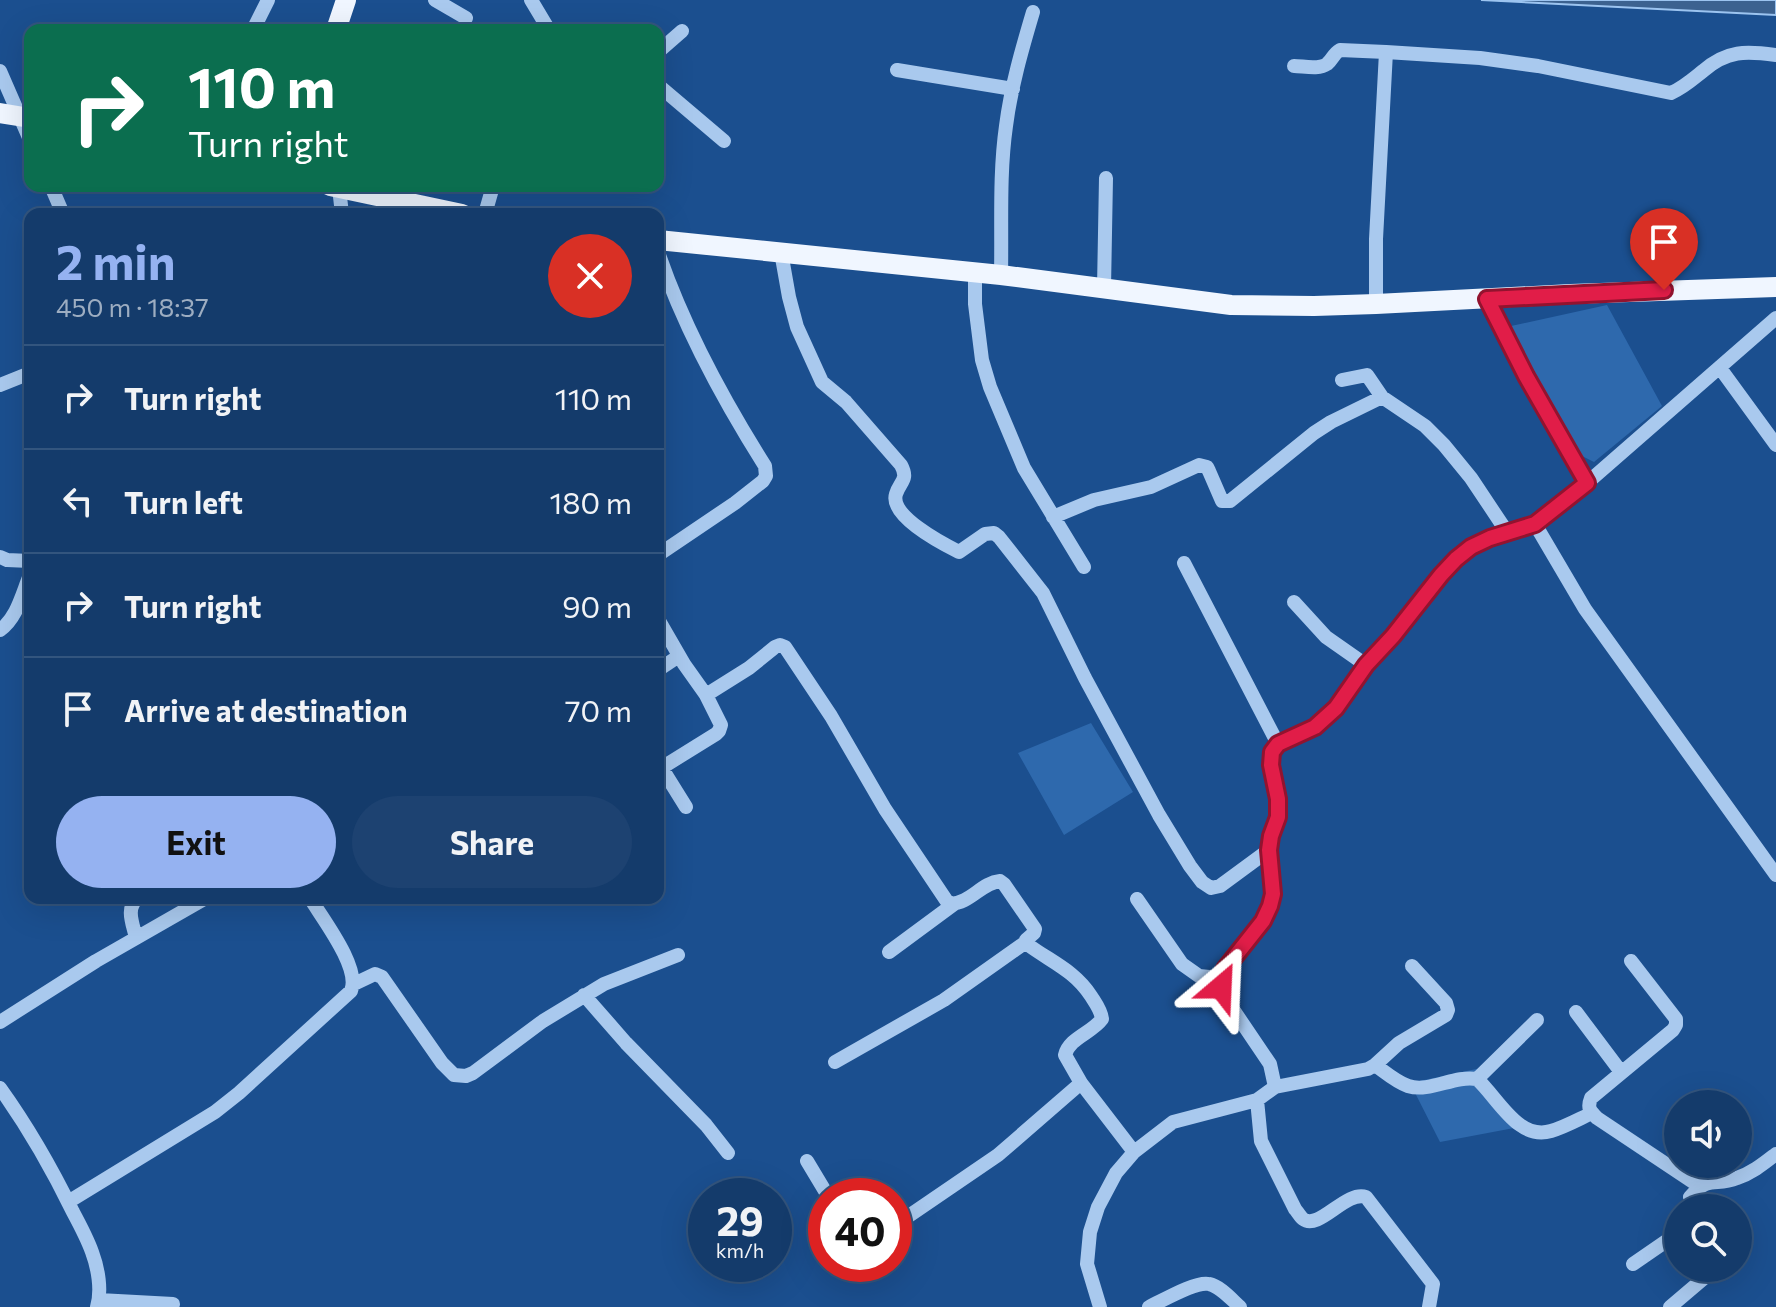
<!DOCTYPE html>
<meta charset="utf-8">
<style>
:root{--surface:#143b6b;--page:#1d4271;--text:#f1f3f6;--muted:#9dadc1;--line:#33557e;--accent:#95b2f1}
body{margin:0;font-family:Commissioner,sans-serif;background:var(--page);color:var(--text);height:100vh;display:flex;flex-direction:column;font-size:30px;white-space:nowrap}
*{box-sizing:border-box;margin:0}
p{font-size:26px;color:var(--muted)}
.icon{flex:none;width:44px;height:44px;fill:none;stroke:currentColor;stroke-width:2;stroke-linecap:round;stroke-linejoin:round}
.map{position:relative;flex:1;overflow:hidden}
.details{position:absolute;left:24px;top:208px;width:640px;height:696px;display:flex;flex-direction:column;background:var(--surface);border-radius:16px;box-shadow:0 8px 32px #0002,0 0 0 2px var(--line)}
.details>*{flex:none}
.hud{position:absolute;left:24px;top:24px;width:640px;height:168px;border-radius:16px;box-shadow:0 8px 32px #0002,0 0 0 2px var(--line);background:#0b6e4f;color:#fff;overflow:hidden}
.tools{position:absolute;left:1664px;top:1090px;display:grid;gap:16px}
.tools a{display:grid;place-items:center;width:88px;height:88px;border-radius:50%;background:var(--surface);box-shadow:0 8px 32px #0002,0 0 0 2px var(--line);font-size:40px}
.speed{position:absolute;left:688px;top:1178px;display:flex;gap:16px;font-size:40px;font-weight:700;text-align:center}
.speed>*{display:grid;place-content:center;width:104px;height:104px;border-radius:50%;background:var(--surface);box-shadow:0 8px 32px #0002,0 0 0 2px var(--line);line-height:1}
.speed small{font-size:20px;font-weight:400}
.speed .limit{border:12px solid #d22;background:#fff;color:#111}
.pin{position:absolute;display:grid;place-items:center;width:68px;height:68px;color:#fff;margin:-82px -34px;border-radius:50% 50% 50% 0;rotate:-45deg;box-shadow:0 0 8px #0007}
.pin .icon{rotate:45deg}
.me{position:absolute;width:88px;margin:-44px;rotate:26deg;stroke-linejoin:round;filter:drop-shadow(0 0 6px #0008)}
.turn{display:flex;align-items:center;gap:28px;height:168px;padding:0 32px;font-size:36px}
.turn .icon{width:104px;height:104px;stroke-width:2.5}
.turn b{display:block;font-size:56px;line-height:68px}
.round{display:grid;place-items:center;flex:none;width:84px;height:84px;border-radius:42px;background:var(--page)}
.overview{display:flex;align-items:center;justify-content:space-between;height:136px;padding:0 32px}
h1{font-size:48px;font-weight:700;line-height:60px;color:var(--accent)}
.button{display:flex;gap:16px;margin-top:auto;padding:16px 32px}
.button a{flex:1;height:92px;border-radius:48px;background:var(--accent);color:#111;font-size:32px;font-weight:700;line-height:92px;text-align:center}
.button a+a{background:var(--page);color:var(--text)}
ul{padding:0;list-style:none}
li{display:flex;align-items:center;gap:24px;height:104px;padding:0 32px;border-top:2px solid var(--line)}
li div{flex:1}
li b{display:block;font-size:30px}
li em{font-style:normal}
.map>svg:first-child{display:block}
.green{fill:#2e69ad}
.water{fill:#3c6290;stroke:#9cc4f0;stroke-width:2}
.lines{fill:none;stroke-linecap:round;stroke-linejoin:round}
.minor{stroke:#a9c9ee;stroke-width:14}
.major{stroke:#f0f6ff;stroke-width:20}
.route-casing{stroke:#92132f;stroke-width:20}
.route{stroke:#e11d48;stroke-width:14}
</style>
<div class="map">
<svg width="1776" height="1307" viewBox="0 0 1776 1307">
<rect width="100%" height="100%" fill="#1b4f8f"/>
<!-- green -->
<path class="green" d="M1607 305 1662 406 1594 462 1578 454 1538 384 1511 326Z
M1091 723 1133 792 1064 835 1018 753Z
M1481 1068 1514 1128 1440 1142 1410 1083Z"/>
<!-- water -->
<path class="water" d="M1481 0H1776V15Z"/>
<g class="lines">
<!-- minor -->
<path class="minor" d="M435 0 466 18
M531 0 549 30
M253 30 268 0
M658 52 682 31
M1294 66C1303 66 1319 70 1327 64 1333 59 1333 54 1340 50L1386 52
M897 70 1013 89
M0 71 30 140
M658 85 724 141
M51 186 63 214
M339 188 342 214
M485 214 493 186
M658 252C684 328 722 398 765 466L766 476 763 481 735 503 658 555
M781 252 789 297 797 327 822 382 846 402 901 465C909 480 900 481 896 494 889 516 943 544 959 552L985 534 994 533 999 537 1043 593 1085 678 1159 815 1190 866 1202 882 1211 888 1220 886 1269 850
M975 272V304L982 360 990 387 1024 468 1084 567
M1001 275C1002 225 999 175 1006 126 1011 87 1022 49 1033 12
M1104 288 1106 178
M1487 299 1526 376 1587 483
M1376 304V239L1386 52 1480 58 1538 66 1671 93C1683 88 1693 79 1703 71 1727 50 1746 51 1776 55
M1776 318 1587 483 1535 524 1585 609 1776 875
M1720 368 1776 445
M1342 380 1367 375 1382 397 1425 426 1444 445 1471 478 1507 532
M0 385 30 373
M1053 517 1094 500 1151 487 1199 465 1207 467 1209 471 1222 501H1230L1314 433 1331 422 1382 397
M0 557 7 560 30 561
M1184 563 1278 744
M1294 602 1326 637 1366 665
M658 619 684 664 706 695 721 725 719 731 716 734 658 770
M0 630C17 618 22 594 30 575
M658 670 679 656
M706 695 749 668 775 647 780 645 785 647 831 716 885 809 946 900 950 904C971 903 981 883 1000 881L1004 884 1035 929 1034 933 1026 940 1027 944C1051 962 1074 970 1091 996 1096 1004 1101 1010 1102 1019 1092 1033 1069 1038 1065 1055L1081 1083 1134 1152
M658 762 686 807
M1137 899 1182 964 1199 976 1220 978
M136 938C133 924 125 908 138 898
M889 952 954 904
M1631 961 1676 1019V1025L1673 1030 1591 1098C1587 1108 1590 1111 1597 1118L1699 1186
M354 984 375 974 382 977 442 1063 454 1075 466 1076 473 1073 543 1021 604 984 678 955
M584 995 626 1043 706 1125 728 1153
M1576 1012 1621 1072
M0 1022 96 961 206 898
M835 1062 944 1000 1026 942
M1375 1065C1385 1072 1396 1082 1408 1086 1430 1093 1454 1075 1477 1079 1498 1098 1518 1141 1551 1131 1565 1127 1579 1119 1592 1113
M1477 1079 1537 1020
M1275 1087 1368 1069 1375 1065 1399 1043 1446 1015 1448 1010 1446 1003 1412 966
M0 1088C28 1127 52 1169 73 1212 80 1225 87 1238 92 1252 98 1268 102 1290 97 1307
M1257 1100 1261 1141 1295 1209C1296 1210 1302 1219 1303 1219 1319 1231 1346 1190 1366 1197L1433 1284 1429 1307
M807 1161 828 1196
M68 1202 215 1112 239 1093 351 991C361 968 322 918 310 898
M1693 1208 1690 1197C1710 1174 1715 1187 1737 1178 1752 1173 1763 1164 1776 1154
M894 1226 998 1155 1081 1083
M1633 1264 1678 1233
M99 1300 173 1304
M1100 1307 1087 1264 1090 1232 1098 1207 1116 1173 1134 1152 1173 1122 1257 1100 1275 1087 1270 1064 1226 999 1221 987 1220 978C1232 956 1251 940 1264 919 1279 893 1267 875 1270 848 1271 836 1277 825 1278 813 1279 796 1267 767 1272 753 1276 739 1314 730 1327 718 1343 702 1353 682 1367 664 1376 653 1387 644 1396 633 1419 605 1440 566 1472 547 1491 535 1514 530 1535 524
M1149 1307C1162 1301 1195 1281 1209 1284 1220 1286 1232 1300 1240 1307
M1670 1307 1716 1268"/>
<!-- major -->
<path class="major" d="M336 30 346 0
M0 113 30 118
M330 186 462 214
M658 240 1001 275 1231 305 1314 306 1376 304 1571 294 1776 287"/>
</g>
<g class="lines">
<!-- route casing -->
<g class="route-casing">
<path id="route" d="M1221 987 1220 978 1225 969 1263 921 1270 906 1273 894 1269 850 1271 836 1278 817V799L1271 765 1272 752 1278 744 1315 727 1336 708 1366 665 1393 636 1441 575 1456 559 1471 547 1490 538 1535 524 1587 483 1526 376 1487 299 1664 290"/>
</g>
<!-- route -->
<use href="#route" class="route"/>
</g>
</svg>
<div class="tools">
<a><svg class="icon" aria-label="sound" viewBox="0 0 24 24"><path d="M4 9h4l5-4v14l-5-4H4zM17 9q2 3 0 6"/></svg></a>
<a><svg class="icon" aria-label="search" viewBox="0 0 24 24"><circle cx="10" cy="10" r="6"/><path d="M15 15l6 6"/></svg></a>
</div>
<div class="speed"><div>29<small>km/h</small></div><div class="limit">40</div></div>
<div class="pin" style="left:1664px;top:290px;background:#d93025"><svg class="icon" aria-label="arrive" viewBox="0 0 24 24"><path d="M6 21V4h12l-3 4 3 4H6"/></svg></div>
<svg class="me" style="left:1221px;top:987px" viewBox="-20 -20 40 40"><path d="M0-17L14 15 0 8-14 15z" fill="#e11d48" stroke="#fff" stroke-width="4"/></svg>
<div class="hud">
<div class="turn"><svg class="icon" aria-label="right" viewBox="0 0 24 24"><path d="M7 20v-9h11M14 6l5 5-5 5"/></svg><div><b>110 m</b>Turn right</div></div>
</div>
<section class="details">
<div class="overview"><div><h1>2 min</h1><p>450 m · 18:37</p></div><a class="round" style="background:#d93025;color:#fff"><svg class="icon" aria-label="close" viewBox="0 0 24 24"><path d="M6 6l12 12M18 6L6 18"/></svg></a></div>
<ul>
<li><svg class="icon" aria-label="right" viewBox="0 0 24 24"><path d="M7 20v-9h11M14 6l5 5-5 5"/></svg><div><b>Turn right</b></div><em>110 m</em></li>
<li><svg class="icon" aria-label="left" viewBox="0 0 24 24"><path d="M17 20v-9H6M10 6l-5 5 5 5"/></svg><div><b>Turn left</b></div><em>180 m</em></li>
<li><svg class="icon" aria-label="right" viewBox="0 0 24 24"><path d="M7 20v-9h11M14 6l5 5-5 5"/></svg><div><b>Turn right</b></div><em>90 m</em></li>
<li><svg class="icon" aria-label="arrive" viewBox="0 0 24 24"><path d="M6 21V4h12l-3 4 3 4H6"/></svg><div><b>Arrive at destination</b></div><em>70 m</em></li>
</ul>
<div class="button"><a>Exit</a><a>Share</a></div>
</section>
</div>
